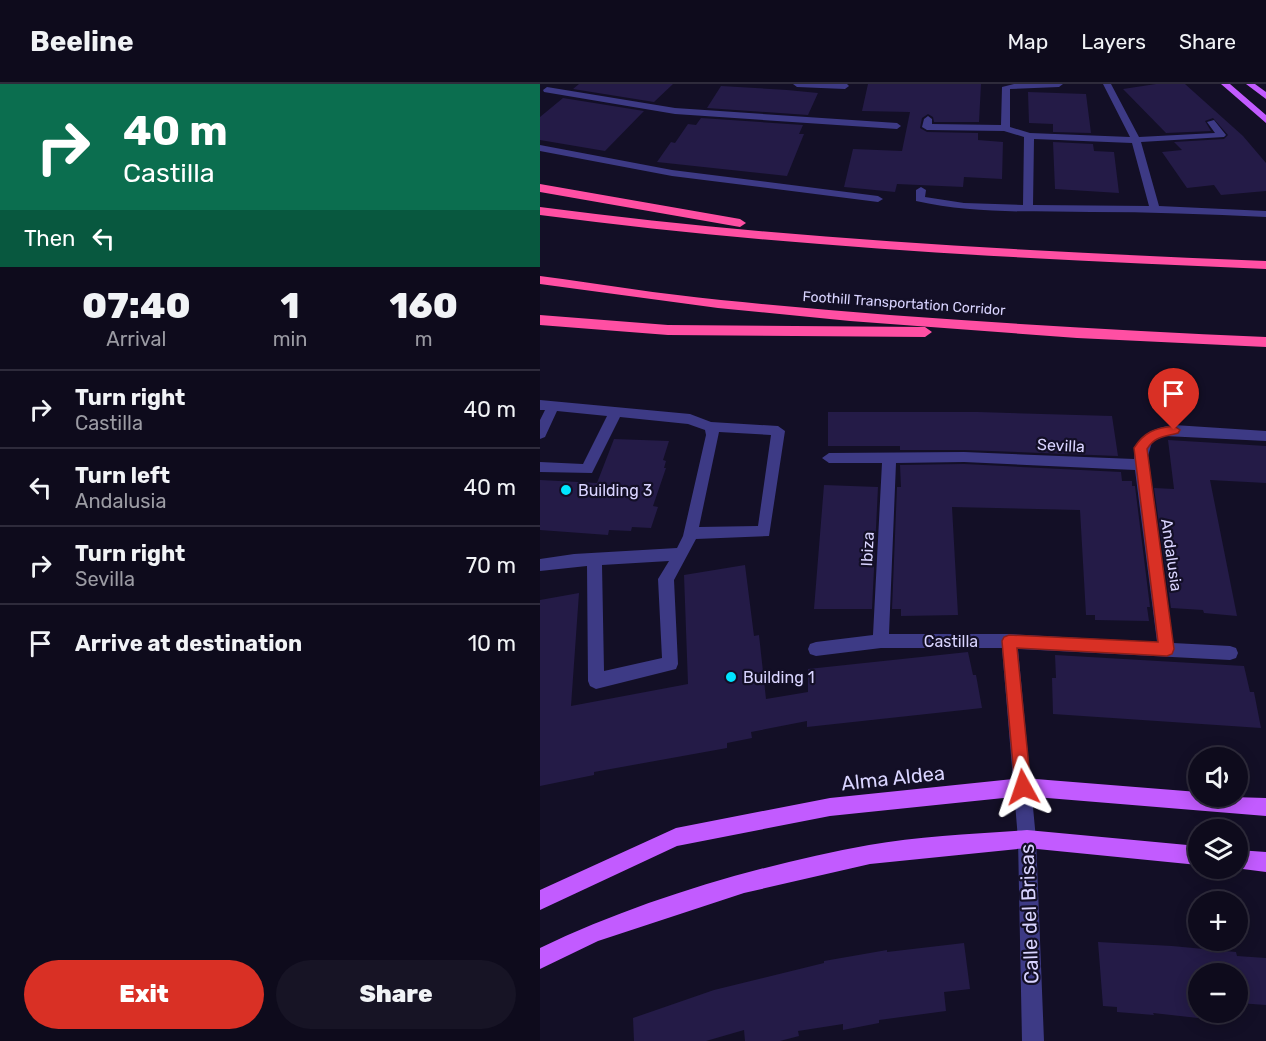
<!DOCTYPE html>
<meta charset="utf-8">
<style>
:root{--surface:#0e0b1c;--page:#171425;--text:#f1f3f6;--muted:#9b9ba3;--line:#2e2b3b;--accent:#d93025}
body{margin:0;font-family:Rubik,sans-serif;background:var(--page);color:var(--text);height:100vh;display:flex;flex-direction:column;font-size:22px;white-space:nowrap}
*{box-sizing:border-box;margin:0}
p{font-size:20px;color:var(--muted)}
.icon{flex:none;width:33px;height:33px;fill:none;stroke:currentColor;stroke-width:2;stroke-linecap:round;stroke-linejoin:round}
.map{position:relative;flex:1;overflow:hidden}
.sheet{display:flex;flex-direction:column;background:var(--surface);width:540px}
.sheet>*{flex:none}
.guide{background:#0b6e4f;color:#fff;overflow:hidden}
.controls{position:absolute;left:648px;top:663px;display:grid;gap:12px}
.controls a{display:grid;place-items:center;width:60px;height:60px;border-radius:50%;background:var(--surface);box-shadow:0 3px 15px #0003,0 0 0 2px var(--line);font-size:30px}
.pin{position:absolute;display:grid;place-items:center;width:51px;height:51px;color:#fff;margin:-62px -26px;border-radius:50% 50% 50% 0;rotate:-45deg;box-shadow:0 0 6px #0007}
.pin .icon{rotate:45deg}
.me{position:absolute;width:66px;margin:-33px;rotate:355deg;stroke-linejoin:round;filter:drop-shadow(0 0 4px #0008)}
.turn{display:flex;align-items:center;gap:21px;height:126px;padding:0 24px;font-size:27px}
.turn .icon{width:78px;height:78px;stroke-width:2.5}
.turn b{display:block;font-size:42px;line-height:51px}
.then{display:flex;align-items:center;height:57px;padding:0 24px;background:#0003;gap:12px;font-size:22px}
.eta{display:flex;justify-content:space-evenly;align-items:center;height:102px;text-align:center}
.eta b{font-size:36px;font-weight:800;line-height:42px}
.primary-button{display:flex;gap:12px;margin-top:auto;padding:12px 24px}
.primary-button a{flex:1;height:69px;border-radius:36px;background:var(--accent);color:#fff;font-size:24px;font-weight:800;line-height:69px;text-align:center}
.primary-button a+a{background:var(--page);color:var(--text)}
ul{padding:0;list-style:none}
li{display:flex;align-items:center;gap:18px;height:78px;padding:0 24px;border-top:2px solid var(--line)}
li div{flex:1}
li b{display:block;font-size:22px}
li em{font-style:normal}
header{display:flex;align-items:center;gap:36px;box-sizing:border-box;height:84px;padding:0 30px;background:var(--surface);border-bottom:2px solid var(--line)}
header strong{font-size:28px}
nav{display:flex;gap:33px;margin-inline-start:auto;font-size:21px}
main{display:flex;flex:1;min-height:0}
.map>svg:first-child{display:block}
.building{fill:#241b47}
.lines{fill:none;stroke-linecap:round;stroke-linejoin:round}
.minor{fill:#3d3a85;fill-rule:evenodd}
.major{fill:#c25bff;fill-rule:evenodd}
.highway{fill:#ff4fa3;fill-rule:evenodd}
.route{fill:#d93025;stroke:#8d1f18;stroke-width:1.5}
.poi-dot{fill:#00e5ff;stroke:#130f26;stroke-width:2}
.labels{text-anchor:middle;stroke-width:4.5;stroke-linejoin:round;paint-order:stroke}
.far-street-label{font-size:14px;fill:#d9d4ff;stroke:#130f26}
.street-label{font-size:16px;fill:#d9d4ff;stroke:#130f26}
.poi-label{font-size:16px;fill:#d9d4ff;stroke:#130f26;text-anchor:start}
.near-street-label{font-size:20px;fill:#d9d4ff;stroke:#130f26}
</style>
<header>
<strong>Beeline</strong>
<nav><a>Map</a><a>Layers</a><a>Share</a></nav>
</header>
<main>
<section class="sheet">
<div class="guide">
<div class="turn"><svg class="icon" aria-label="right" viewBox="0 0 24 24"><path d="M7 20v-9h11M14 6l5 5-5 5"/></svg><div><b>40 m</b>Castilla</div></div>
<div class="then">Then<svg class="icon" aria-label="left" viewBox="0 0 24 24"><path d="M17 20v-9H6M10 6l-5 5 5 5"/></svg></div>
</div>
<div class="eta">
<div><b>07:40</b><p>Arrival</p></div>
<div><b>1</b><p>min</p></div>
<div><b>160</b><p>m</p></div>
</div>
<ul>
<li><svg class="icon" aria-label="right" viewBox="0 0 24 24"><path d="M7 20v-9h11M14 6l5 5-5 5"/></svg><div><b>Turn right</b><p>Castilla</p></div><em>40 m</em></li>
<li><svg class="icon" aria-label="left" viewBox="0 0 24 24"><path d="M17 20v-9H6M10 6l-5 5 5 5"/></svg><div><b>Turn left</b><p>Andalusia</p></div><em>40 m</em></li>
<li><svg class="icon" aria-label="right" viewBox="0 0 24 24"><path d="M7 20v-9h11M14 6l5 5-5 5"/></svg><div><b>Turn right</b><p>Sevilla</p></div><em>70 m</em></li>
<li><svg class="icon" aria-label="arrive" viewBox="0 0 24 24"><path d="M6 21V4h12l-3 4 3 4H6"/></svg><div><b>Arrive at destination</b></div><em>10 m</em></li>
</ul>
<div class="primary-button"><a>Exit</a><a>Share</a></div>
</section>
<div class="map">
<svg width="726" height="957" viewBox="0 0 726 957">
<rect width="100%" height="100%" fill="#130f26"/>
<!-- building -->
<path class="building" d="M39 0H133L114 18 33 5Z
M328 0H441L439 38H394L393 33 388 30 382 34 380 44 387 48 438 49V56L463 58 462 95 424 93 423 103 357 100 355 108 304 103 313 65 362 67 370 28 322 27Z
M616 0H645L703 52 726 79V107L681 111 674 101 647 104 622 68 642 66 634 58 684 55 688 51 673 34 665 37 671 47 626 49 583 5Z
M181 2 247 6 278 9 268 31 167 24Z
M488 8 546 10 551 49 513 48V40L489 39Z
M23 14 104 27 65 67 0 56V33Z
M161 34 263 41 259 50H264L247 92 117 78 131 58 135 59 148 40 156 41Z
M513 58 553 60 554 67 574 68 579 109 515 105Z
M288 328H438L572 332 578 372 424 366H360V362H288Z
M74 355 129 357 123 376 126 377 124 384H126L113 422 118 423 111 444 92 443 91 447 69 446 68 451 0 446V396L57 399Z
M628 356 726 362V399L670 396 697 532 664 529 663 526 631 524 614 404 634 405Z
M424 380 581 388 582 397H592V402H595L610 523H607L609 537 555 536V531H546L540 426 412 423 418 531 361 532V525H352L357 403H361L360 381Z
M284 401 338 403 332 525H274Z
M205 481 214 552 219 551 226 615 268 608V585L428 568 433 591H436L442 624 267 643V637L211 648 212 654 187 659V664L54 688V691L0 702V516L39 509 31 622 148 600 144 491Z
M515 571 704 582 710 608H714L721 644 513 630 512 594H516Z
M558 858 632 862 696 868 697 872 726 874V921L698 919V890H658V934L613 929 614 931 577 928V923L563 922Z
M424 859 430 905 404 908 406 927 339 936V939L303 946V940L258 947 259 952 240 957H205L204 946 166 957H94L93 934 174 906 284 879V877L347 866V868Z"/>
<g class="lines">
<!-- minor -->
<path class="minor" d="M253 0H307L309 2 305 5 257 3Z
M474 0H523L519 3 470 5V43L490 49 590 53 563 0H571L599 53 675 49 667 38 674 36 686 51 684 53 601 58 619 122 726 127V133C668 130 609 128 551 128 493 127 433 130 376 117V106L381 103 386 106 385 113 424 119 483 121 484 53 464 47 387 46 382 43 384 35 388 32 392 35V40L461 41 462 3ZM494 55 592 59 609 122 493 121Z
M7 3 135 24 357 39 361 42 357 45 135 30 4 8 3 6Z
M0 61 132 86 338 112 343 115 338 118 132 92 0 67Z
M0 316 150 330 171 338 238 342 245 347 229 452 156 455 134 496 138 580 136 585 56 605 50 602 48 597 47 482 0 487V475L34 470 137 464 143 452 166 351 165 346 148 340 80 333 52 389 0 388V378L43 380 67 332 17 327 5 353 0 355V336L5 326H0ZM179 348 231 351 218 442 159 443ZM129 477 118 495 122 574 64 587 62 481Z
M634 341 726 347V357L625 352 612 358 608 372 633 559 690 562 696 564 698 569 696 574 690 576 478 565 496 755 504 957H482L478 755 462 564H341L276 572 270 570 268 565 270 560 276 558 333 551 342 379H289L282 374 289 369 424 368 594 375C596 351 612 344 634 341ZM424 378 595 386 617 558 469 550H349L356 379Z"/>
<!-- major -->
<path class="major" d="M681 0H690L726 31V39Z
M706 0H715L726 8V15Z
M483 694 658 708V712L726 714V732L483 712 290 732 137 762 0 826V806L136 744 290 714Z
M487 746 658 762V781L487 764 330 780 204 809 58 857 0 885V864C100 816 219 781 329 761 378 752 436 750 487 746Z
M698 766 726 768V788L695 784H698Z"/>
<!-- highway -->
<path class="highway" d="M0 100 200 135 206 139 200 143 0 108Z
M0 123C241 155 483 167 726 177V185C483 175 241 163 0 131Z
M0 192C60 200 120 210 181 216 362 234 544 245 726 253V263L537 254 310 237 178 224 0 200Z
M0 231 128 241 385 243 392 248 385 253 128 251 0 241Z"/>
</g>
<!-- route -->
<path class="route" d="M634 342 640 346 638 349C624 353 615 352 607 365L634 565 632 570 627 572 477 564 491 703 489 708 483 711 477 708 475 703 462 557 464 553 469 551 618 558 594 364C604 348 615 344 634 342Z"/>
<!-- markers -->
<g class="poi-dot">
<circle cx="26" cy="406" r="6"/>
<circle cx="191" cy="593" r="6"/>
</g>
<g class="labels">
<!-- far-street labels -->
<g class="far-street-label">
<text transform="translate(364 219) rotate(4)" y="5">Foothill Transportation Corridor</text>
</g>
<!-- street labels -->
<g class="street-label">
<text transform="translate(521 361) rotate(3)" y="6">Sevilla</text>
<text transform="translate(327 465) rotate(-87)" y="6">Ibiza</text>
<text transform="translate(632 471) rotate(82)" y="6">Andalusia</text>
<text x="411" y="563">Castilla</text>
</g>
<!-- poi labels -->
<g class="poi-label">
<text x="38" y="412">Building 3</text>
<text x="203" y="599">Building 1</text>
</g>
<!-- near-street labels -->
<g class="near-street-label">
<text transform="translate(353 694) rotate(-6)" y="7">Alma Aldea</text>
<text transform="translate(489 830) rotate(-92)" y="7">Calle del Brisas</text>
</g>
</g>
</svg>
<div class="controls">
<a><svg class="icon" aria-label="sound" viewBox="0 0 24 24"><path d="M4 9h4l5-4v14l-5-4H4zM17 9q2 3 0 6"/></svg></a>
<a><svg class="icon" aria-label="layers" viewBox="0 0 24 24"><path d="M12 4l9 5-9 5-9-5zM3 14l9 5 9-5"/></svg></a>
<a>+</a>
<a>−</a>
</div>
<div class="pin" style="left:634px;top:346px;background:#d93025"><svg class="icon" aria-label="arrive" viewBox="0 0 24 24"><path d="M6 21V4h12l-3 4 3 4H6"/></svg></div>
<svg class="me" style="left:483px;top:703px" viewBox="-20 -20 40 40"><path d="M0-17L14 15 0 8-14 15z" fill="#d93025" stroke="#fff" stroke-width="4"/></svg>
</div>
</main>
